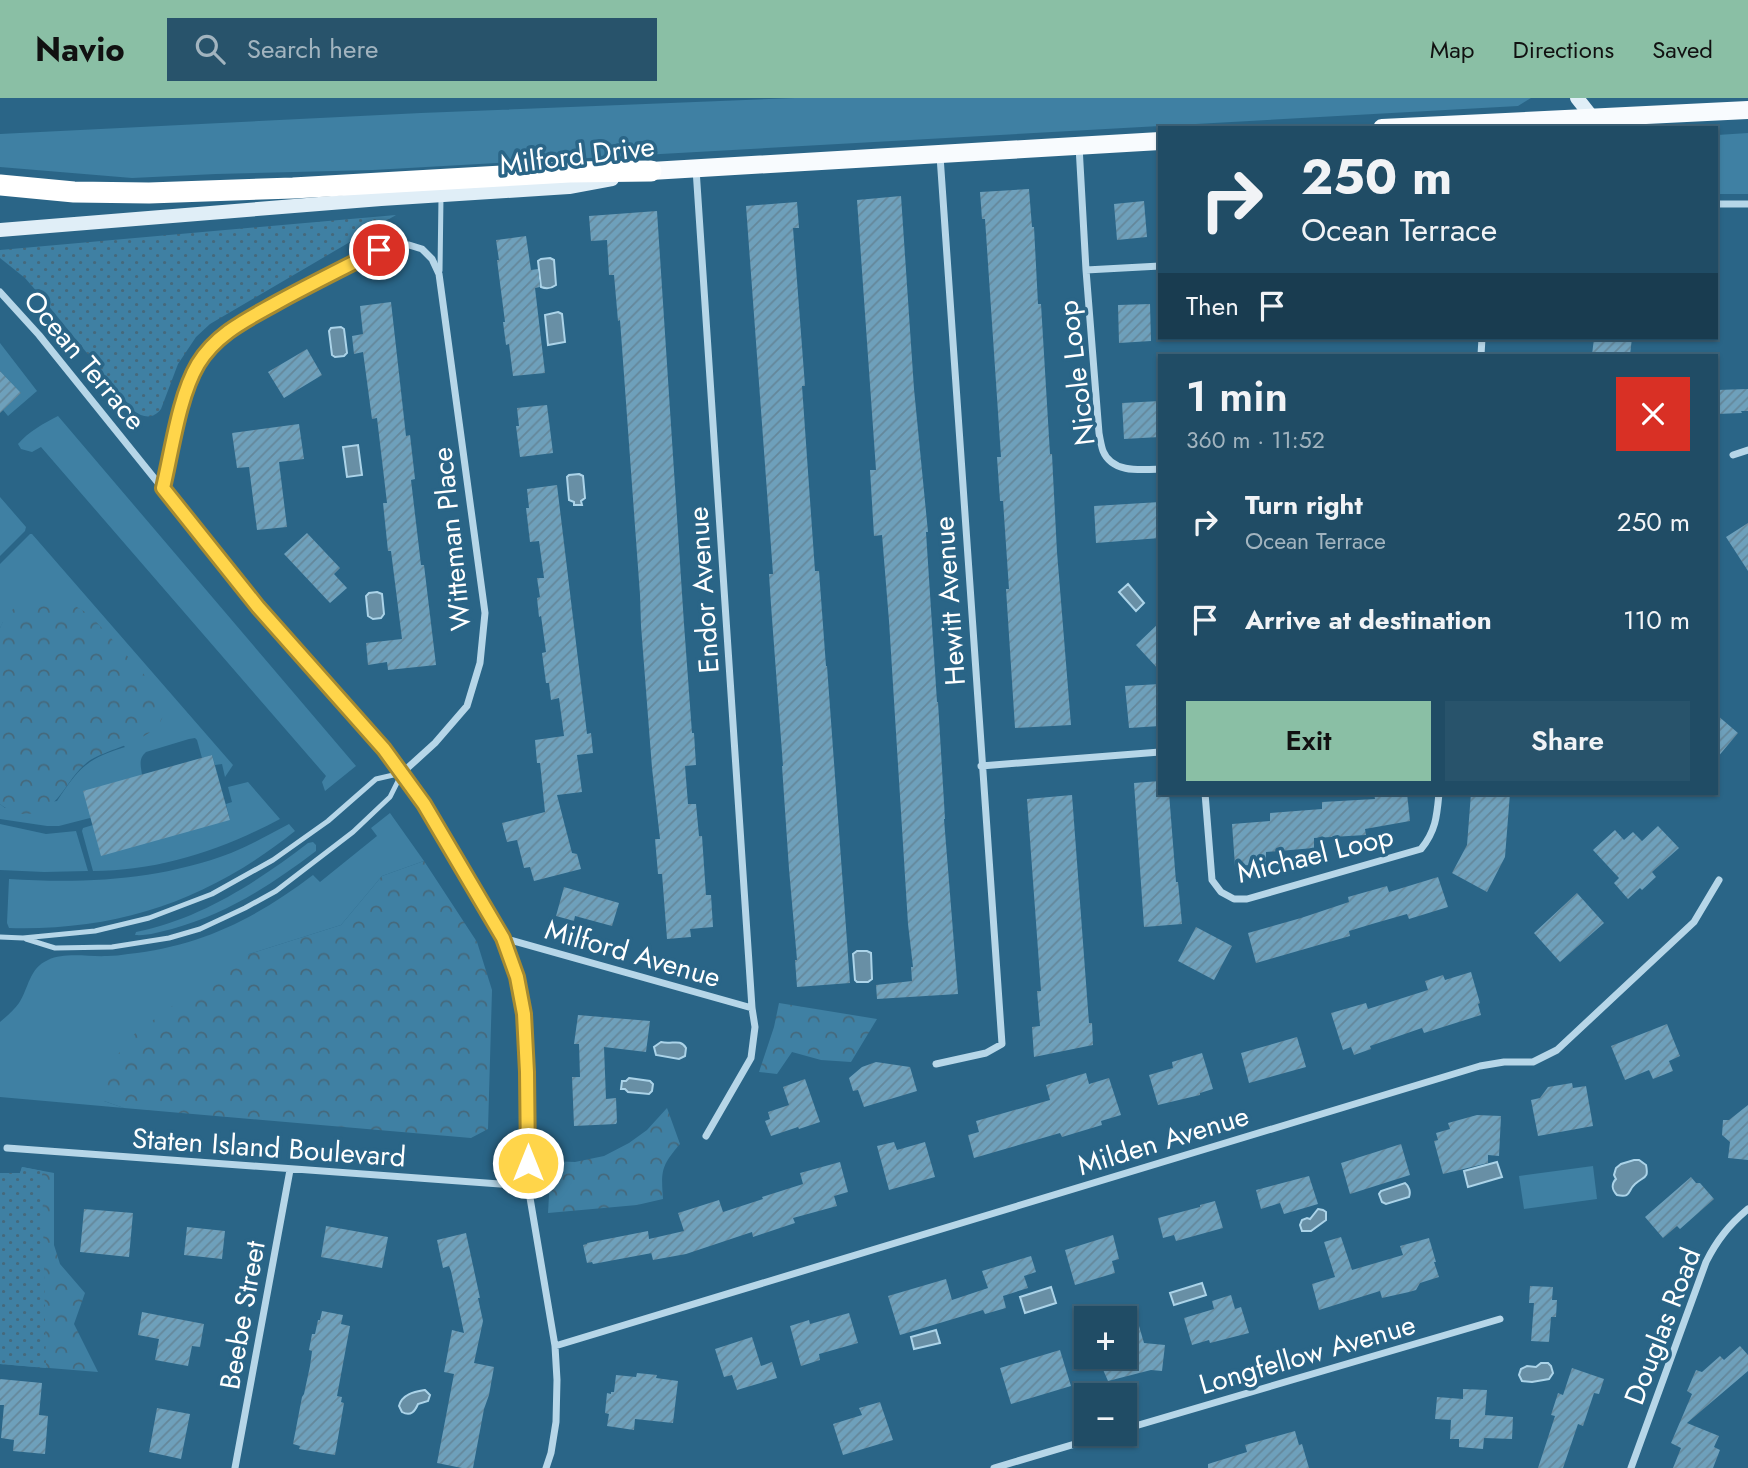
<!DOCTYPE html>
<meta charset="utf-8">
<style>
:root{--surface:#204c65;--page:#28536b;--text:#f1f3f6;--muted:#a2b4bf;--line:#3d6379;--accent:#8abfa5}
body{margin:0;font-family:Jost,sans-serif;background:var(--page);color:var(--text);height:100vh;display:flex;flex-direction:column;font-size:26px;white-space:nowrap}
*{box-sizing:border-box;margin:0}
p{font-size:23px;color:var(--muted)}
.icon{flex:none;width:38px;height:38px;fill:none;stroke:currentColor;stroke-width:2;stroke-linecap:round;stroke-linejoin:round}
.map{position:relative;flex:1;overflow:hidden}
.side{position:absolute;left:1158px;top:256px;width:560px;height:441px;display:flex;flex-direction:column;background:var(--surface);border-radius:0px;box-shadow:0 2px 5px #0004,0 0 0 2px var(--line)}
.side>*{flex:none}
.banner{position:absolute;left:1158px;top:28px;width:560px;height:214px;border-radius:0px;box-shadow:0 2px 5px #0004,0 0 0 2px var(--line);background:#204c65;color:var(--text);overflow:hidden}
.tools{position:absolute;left:1074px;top:1208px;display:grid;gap:14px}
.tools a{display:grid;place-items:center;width:63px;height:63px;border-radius:0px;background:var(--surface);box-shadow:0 2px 5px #0004,0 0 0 2px var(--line);font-size:35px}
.pin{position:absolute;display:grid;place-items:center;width:60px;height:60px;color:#fff;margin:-30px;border:4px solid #fff;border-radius:50%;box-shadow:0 2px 7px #0007}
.me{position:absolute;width:77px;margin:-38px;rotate:0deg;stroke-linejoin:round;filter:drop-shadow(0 0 5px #0008)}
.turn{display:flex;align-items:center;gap:24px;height:147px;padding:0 28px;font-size:32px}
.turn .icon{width:91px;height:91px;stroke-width:2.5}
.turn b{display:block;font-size:49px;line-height:60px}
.then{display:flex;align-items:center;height:66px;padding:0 28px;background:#0003;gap:14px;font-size:26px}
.round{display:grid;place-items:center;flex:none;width:74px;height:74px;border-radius:0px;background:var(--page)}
.overview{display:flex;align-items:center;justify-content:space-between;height:119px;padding:0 28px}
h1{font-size:42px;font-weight:600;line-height:52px}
.action{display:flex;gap:14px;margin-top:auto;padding:14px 28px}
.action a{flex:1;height:80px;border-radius:0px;background:var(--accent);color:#111;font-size:28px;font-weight:600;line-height:80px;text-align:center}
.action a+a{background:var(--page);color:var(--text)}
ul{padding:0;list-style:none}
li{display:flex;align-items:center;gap:21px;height:98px;padding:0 28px}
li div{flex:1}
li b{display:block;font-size:26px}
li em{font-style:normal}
header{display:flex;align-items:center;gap:42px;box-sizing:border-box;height:98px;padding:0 35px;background:var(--accent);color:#111}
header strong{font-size:33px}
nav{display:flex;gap:38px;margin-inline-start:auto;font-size:24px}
.search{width:490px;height:63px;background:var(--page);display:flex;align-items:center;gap:18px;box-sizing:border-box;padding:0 24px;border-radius:0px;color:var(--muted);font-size:26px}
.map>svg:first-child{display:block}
.grass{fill:#3f80a3}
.forest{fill:url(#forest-crowns)}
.park{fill:url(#park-dots)}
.water{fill:#688fa5;stroke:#abd3e8;stroke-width:2}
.building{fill:url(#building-hatch)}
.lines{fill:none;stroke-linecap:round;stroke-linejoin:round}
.lane{stroke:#b6d6e8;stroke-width:5}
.street{stroke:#b6d6e8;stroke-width:7}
.secondary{stroke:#e0eef7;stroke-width:14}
.primary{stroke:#f8fbfe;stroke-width:18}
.highway{stroke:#fff;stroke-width:21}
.route-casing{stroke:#a68a30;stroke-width:18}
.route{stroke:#ffd54a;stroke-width:12}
.labels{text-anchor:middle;stroke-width:7;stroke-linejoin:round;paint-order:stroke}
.street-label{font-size:28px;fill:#fff;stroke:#2a6587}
</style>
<header>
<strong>Navio</strong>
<div class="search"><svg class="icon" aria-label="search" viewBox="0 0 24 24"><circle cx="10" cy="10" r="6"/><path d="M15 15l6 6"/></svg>Search here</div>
<nav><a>Map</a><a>Directions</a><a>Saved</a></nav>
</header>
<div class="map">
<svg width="1748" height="1370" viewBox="0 0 1748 1370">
<defs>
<pattern id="forest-crowns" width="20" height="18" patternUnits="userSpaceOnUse" patternTransform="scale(1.75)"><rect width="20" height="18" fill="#3f80a3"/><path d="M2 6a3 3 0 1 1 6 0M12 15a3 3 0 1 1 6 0" fill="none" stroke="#45697c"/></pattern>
<pattern id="park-dots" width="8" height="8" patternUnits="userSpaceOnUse" patternTransform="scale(1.75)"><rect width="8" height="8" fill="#3f80a3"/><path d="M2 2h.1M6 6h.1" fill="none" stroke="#45697c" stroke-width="1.8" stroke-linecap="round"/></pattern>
<pattern id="building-hatch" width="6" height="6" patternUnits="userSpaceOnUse" patternTransform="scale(1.75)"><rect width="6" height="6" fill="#6ea0bb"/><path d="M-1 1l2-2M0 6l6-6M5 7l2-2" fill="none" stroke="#64879a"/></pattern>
</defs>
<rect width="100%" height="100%" fill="#2a6587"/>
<!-- grass -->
<path class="grass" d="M795 0H1531L1518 8 373 72 216 76 132 80 0 69V36L421 15Z
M1748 35V96H1717V37Z
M0 245 37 293 8 318 3 312 21 295 0 273Z
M58 318 356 668 325 693 322 684 326 678 41 349 32 354 21 351 18 346C28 334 44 325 58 318Z
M0 399 26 429 25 433 0 458Z
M30 436H32L233 667 225 679 222 666 215 667 212 657 202 660 197 642 195 640 189 641 146 654C138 661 141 668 142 677L90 720 59 728H47L0 721V706L5 710 57 703C79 670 86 661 125 649L3 524 0 530V466Z
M248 684 280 721C222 752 159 773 93 773L82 733 83 730 93 727 230 722 226 706 232 704 228 689Z
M390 715 424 763 382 778 341 827 249 856 104 1003 124 1010 0 999V924C7 918 14 912 19 905 29 890 29 870 48 862 65 854 88 859 107 858 114 858 121 857 128 856 201 848 255 821 313 777L320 784 377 738 371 730Z
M0 726 46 736 76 733 88 773 44 774 0 772Z
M289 726 295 733C209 802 119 833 9 830L7 825 9 781C84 786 160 782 231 755 251 747 270 736 289 726Z
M313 744 316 747V753C271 787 227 816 172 831 160 834 147 838 135 837L136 834C201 821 257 784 308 745Z
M1593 1068 1597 1101 1524 1111 1519 1078Z"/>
<!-- forest -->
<path class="forest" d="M43 497 67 503 90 517 160 594C182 639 113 647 89 663 65 680 59 717 25 716 15 716 8 712 0 706V530C8 511 23 501 43 497Z
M424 763 477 844 492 892 488 1031 471 1040 124 1010 104 1003 102 977 133 937 183 900 249 856 341 827 382 778Z
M779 905 877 921 851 964 821 962 792 954 777 976 759 974 774 929Z
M667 1010 680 1046C661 1068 661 1073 663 1101L637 1107 548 1115 551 1063 575 1064 604 1058 629 1045 647 1032Z
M22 1069 54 1075V1147L60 1166 85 1195 74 1226 98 1274 0 1266V1137Z"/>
<!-- park -->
<path class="park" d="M396 117 210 226 196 239 178 266 161 311C154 321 143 320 134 313L39 196 25 180 0 160V152Z
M22 1069 42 1073 46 1270 0 1266V1075H20Z"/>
<!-- water -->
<path class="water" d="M550 160 554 162 556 187C552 190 546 191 541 189L538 163 541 161Z
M558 214 562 216 565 244 548 247 545 217Z
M341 229 344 231 347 255 344 258 335 259 332 257 329 233 331 230Z
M358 347 362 377 347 379 343 349Z
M579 376 583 378 585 400 581 403 582 407H574V404L569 402 567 379 569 377Z
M1128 486 1144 505 1136 513 1119 494Z
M377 494 382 496 384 516 381 520 373 521 368 518 366 498 369 495Z
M857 853H867L871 855 872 881 868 884H857L855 882 853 856Z
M661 944C672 947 680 940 686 950L685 958 679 961 656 957 654 949Z
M629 980 650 983 653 986 652 993 649 996 628 994 625 991H621L622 983H626Z
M1634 1062H1639L1646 1067C1649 1081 1644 1078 1635 1086 1627 1093 1632 1100 1617 1097 1612 1092 1611 1086 1616 1081L1614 1077 1616 1070 1621 1066Z
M1497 1064 1502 1079 1468 1089 1464 1073Z
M1405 1085C1409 1088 1411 1094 1409 1099L1386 1106 1382 1104 1379 1096 1381 1093Z
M1318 1111 1323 1112 1326 1114V1122L1311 1133H1302L1300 1127 1302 1122 1307 1120 1310 1121Z
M1202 1185 1206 1197 1174 1207 1170 1195Z
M1051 1189 1056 1205 1025 1215 1020 1199Z
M936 1232 940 1245 914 1251 911 1239Z
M1541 1265H1548L1551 1268 1553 1275 1549 1281 1532 1284 1522 1283 1519 1277 1521 1271 1527 1268 1536 1269Z
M425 1292 430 1297 428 1303 418 1306C415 1313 411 1319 402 1314L399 1308C402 1296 414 1294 425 1292Z"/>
<!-- building -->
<path class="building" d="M1029 91 1032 129H1034L1038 206H1041L1050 356H1052L1053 377 1057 454 1071 627 1015 630 1006 491H1009L1003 403H1000L997 359H1001L985 121H982L980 94Z
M901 98 914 291 928 434H926L937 604H938L945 721H944L958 896 877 901 876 887 912 883 911 869H913L908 826 889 523 882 437 874 438 870 372H876L857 102Z
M1144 103 1147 139 1117 142 1114 106Z
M797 104 799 130H793L805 288H802L815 473H819L826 568H827L850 885 797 889 795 862H797L789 771 782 668H783L771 507 769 476H773L746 108Z
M657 113 684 526 692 635H694L696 667 685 668 688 706H696L699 738H702L706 797H711L713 829 690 831 691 839 667 841 662 776H658L655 741H660L652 670 641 528 640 497 620 222 618 223 614 177H609L607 142 591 143 589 118Z
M526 138 531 172 538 171 540 189 535 190 545 275 513 278 509 246 506 247 503 224H505L497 162H499L496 142Z
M391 204 406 338 410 337 415 381 411 382 421 467H424L436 567 388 572 387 564 368 567 366 545 402 541 391 453H388L383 405H387L377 320 372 321 363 254 354 256 352 238 363 236 360 208Z
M1150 206 1151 243 1119 245 1118 207Z
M1594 240H1632L1630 257H1592Z
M307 251 322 277 284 300 268 274Z
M0 273 21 295 0 315Z
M1748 291V313H1741L1742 315 1717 316V292Z
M1160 303V339L1124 341 1122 305Z
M547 307 553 355 520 359 516 328H519L517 310Z
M299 326 304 361 279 364 287 429 257 432 249 369 237 370 232 335Z
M557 387 587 636 591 635 593 655 577 657 582 694 557 697 572 755 577 756 581 771 534 783 530 769 524 770 517 742 507 744 502 725 545 714 540 665H537L535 642 564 638 559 600 551 602 549 585H546L542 555 546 554 541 518 539 519 537 500 540 499 537 480H544L539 443 530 444 526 410H529L527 391Z
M1160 404V440L1096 445 1094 408Z
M1748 425V473L1726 439Z
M307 435 340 470 334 476 347 490 330 505 284 456Z
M1160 524V573L1136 547Z
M1160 586V628L1129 630 1125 588Z
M1717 617 1738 635 1717 660Z
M212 657 230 722 101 758 83 693Z
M1160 683V695H1169L1176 784H1178L1182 826 1144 829 1134 685Z
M1374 695H1407L1410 723 1365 731 1366 737 1314 740V750L1266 754V766L1235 768 1232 726 1270 723V715L1322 711V704L1375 701Z
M1471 695H1510L1505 759 1487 794 1452 775 1467 747Z
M1072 697 1089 925H1092L1093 947 1034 959 1032 929 1040 928 1037 893H1041L1027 701Z
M1658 728 1679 750 1652 774 1656 779 1642 792 1640 790 1628 801 1614 785 1619 780 1593 752 1615 732 1624 742 1633 734 1642 743Z
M1438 779 1448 809 1409 821 1407 816 1372 826 1349 833 1350 838 1256 865 1248 835 1301 820 1349 804 1348 799 1387 788 1389 794Z
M564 789 619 805 612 828 575 818 574 823 556 818Z
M1577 795 1604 825 1560 864 1534 835Z
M1196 829 1232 848 1214 882 1178 863Z
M1471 874 1480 905 1478 906 1481 917 1424 935 1422 930 1370 948 1371 951 1354 957 1351 949 1343 952 1331 915 1366 905 1368 911 1428 892 1425 883 1443 877 1445 882Z
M578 917 650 923 646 954 604 949 606 1001 616 1000 617 1024 616 1026 574 1028 572 979H580L579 946H574Z
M1667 926 1680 958 1669 963 1673 973 1653 981 1649 972 1625 982 1611 948Z
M1297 939 1306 969 1249 985 1241 955Z
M1202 955 1213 991 1200 995V997L1158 1007 1149 977 1173 970 1172 964Z
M876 964 910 969 917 993 864 1009 858 992 853 993 849 980 862 969Z
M1086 975 1089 986 1109 980 1121 1017 1101 1023 1102 1027 1062 1039 1060 1035 974 1060 968 1037 979 1034 976 1023 1050 1002 1046 987Z
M805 981 820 1024 799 1031 798 1029 771 1038 765 1023 770 1021 768 1014 789 1007 783 989Z
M1572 985 1573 990 1586 988 1593 1028 1538 1038 1531 1002 1540 1000 1548 989Z
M1748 1007V1062L1728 1060 1730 1044 1722 1037 1723 1022H1729Z
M1477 1017 1501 1018 1499 1058 1488 1057V1065L1443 1076 1434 1043 1438 1042 1436 1035 1450 1031 1448 1025Z
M894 1044 897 1052 925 1044 935 1079 889 1092 877 1048Z
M1401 1046 1410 1077 1350 1096 1341 1065Z
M840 1064 848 1094 834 1098 837 1108 793 1120 795 1125 753 1139 752 1134 686 1156 653 1162 651 1154 652 1155 593 1166 592 1164 587 1165 583 1147 587 1146V1145L648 1133 649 1141 684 1133 678 1115 719 1102 723 1114 763 1101 762 1099 803 1086 800 1075Z
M1309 1078 1318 1106 1284 1116 1280 1105 1261 1111 1256 1092Z
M1691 1079 1696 1085H1700L1714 1101 1680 1131 1677 1128 1663 1140 1645 1119Z
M1215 1103 1223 1130 1176 1143 1174 1137 1163 1140 1158 1120 1200 1109V1107Z
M84 1111 133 1115 129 1159 80 1154Z
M326 1128 388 1139 382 1170 321 1159Z
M187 1129 225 1133 222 1161 184 1157Z
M466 1135 480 1200H478L483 1223 474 1265 494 1269 489 1297 484 1311 473 1370H462L437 1365 454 1276 444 1274 452 1232 464 1235 451 1173 449 1168 443 1170 437 1142Z
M1113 1137 1119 1161 1112 1163 1115 1175 1075 1187 1065 1152Z
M1341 1139 1352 1172 1403 1157 1400 1148 1429 1140 1436 1164H1434L1439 1179 1420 1185 1416 1192 1409 1194 1382 1200 1380 1193 1319 1212 1312 1186 1335 1179 1324 1144Z
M1031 1158 1036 1174 1024 1178 1028 1190 1003 1198 1006 1210 985 1216 983 1212 900 1237 888 1198 946 1181 952 1202 988 1190 982 1173Z
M1530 1188 1553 1189 1552 1202H1557L1556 1219H1551L1549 1244 1531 1243 1534 1205H1529Z
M1231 1197 1235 1211 1241 1209 1249 1235 1210 1245 1209 1242 1192 1247 1184 1220 1214 1211 1212 1203Z
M322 1213 343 1217 341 1226 350 1228 337 1298 342 1299 341 1304 344 1305 335 1357 299 1351 300 1348 293 1346 302 1299 304 1296 310 1268 312 1253 309 1252 312 1236H315L318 1222H320Z
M142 1214 204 1226 200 1249 192 1248 188 1268 155 1262 159 1241 138 1237Z
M849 1215 858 1245 819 1256 820 1262 801 1268 790 1228 809 1222 810 1226Z
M1139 1228 1144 1245 1165 1247 1162 1273 1151 1272 1108 1283 1097 1258H1125V1232Z
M752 1239 761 1268 772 1264 777 1280 737 1292 732 1277 724 1279 715 1251Z
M1740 1248 1748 1257V1273L1687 1325 1719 1338 1714 1349 1720 1352 1713 1370H1673L1681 1350 1671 1345 1692 1296 1687 1293 1696 1272 1702 1274 1720 1258 1724 1262Z
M1060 1252 1071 1288 1011 1306 1000 1270Z
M1572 1270 1604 1281 1599 1296 1594 1295 1583 1328 1578 1326 1563 1370H1538L1555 1318 1551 1317 1558 1295 1563 1297Z
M637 1275 657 1277 656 1280 678 1283 673 1325 635 1321 634 1332 607 1328 609 1316 605 1315 607 1295 611 1296V1294H614L616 1277 636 1279Z
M0 1281 42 1285 39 1317 48 1318 45 1356 13 1353 14 1342 1 1340 4 1307H0Z
M1463 1291 1487 1292 1485 1317 1513 1319 1512 1341 1484 1340 1483 1351 1459 1349V1341H1450L1451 1322 1435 1321 1437 1299 1463 1301Z
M880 1304 893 1342 843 1357 833 1326 862 1317 859 1310Z
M157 1310 190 1316 181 1361 149 1354Z
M1295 1333 1299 1347 1302 1346 1309 1370H1208V1366L1247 1354 1245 1347Z"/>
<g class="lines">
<!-- lane -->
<path class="lane" d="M440 173 441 99
M0 839 23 840 95 833 149 820 212 796 273 762 328 723 376 681 402 675
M26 841 55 850 112 849 169 840 200 831 245 810 276 793 353 734 390 699 402 675"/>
<!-- street -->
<path class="street" d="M1590 30 1592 19 1608 30
M1079 48 1086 172
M696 71 752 910 755 929 751 960 706 1038
M1717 106H1748
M1160 168 1086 172 1099 335C1100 341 1101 347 1103 353 1112 375 1140 372 1160 371
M0 194 39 237 258 509 385 651 424 706 503 840 517 879 524 916 527 974 528 1088 555 1248 557 1282 556 1324 551 1355 546 1370
M1481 257 1482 240
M1733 357 1748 352
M163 390C171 353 179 297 199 265 207 251 219 240 232 230L323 179 386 149 409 147 422 151 432 161 439 176 485 515 480 565 467 608 435 645 402 675
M981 668 1160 654
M1205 695 1212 782 1221 794 1234 801H1247L1421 751C1436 733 1437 717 1439 695
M503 840 752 910
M936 966 986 955 1002 946 940 58
M7 1050 528 1088
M555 1248 1480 968 1504 964H1533L1557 952 1694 824 1719 782
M1125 1331 1500 1221
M235 1370 290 1072
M994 1370 1112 1335
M1631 1370 1706 1164C1717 1142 1729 1127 1748 1111"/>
<!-- secondary -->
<path class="secondary" d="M1577 0 1592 19
M0 132 381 101 569 89 612 81"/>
<!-- primary -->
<path class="primary" d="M1382 30 1748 12
M651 73 1160 43"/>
<!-- highway -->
<path class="highway" d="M0 87 74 94 149 95 293 90 569 74 651 73"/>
</g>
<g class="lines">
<!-- route casing -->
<g class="route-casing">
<path id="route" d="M379 152C345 169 311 186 278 204 248 221 217 235 198 266 179 298 172 352 163 390L258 509 384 651 424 706 503 840 517 879 524 916 527 974 528 1065"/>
</g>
<!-- route -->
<use href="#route" class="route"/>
</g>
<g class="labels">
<!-- street labels -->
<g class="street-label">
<text transform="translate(577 57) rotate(-7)" y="10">Milford Drive</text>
<text transform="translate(85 262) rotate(50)" y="10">Ocean Terrace</text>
<text transform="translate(1076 275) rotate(-97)" y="10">Nicole Loop</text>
<text transform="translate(451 441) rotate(-96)" y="10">Witteman Place</text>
<text transform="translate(703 492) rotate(-94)" y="10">Endor Avenue</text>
<text transform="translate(949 503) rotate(-94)" y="10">Hewitt Avenue</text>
<text transform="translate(1315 756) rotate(-14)" y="10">Michael Loop</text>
<text transform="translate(633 855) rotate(16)" y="10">Milford Avenue</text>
<text transform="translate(1163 1042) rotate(-17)" y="10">Milden Avenue</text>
<text transform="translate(269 1049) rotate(4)" y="10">Staten Island Boulevard</text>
<text transform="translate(242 1217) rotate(-80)" y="10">Beebe Street</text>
<text transform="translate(1662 1228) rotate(-69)" y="10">Douglas Road</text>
<text transform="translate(1307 1256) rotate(-16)" y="10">Longfellow Avenue</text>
</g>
</g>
</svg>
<div class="tools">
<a>+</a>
<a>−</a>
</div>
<div class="pin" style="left:379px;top:152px;background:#d93025"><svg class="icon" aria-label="arrive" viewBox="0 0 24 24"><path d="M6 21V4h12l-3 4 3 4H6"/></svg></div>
<svg class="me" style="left:528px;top:1065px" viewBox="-20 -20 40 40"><circle r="17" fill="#ffd54a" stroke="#fff" stroke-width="3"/><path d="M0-11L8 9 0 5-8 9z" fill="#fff"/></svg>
<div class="banner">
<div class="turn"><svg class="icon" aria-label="right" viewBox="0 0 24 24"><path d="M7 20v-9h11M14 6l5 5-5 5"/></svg><div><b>250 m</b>Ocean Terrace</div></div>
<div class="then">Then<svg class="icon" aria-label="arrive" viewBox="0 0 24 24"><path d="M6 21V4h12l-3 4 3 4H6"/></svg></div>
</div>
<section class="side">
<div class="overview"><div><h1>1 min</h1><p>360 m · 11:52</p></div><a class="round" style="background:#d93025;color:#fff"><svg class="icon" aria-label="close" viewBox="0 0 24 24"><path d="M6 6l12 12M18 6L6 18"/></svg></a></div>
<ul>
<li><svg class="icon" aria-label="right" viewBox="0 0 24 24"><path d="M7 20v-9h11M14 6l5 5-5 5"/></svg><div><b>Turn right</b><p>Ocean Terrace</p></div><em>250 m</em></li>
<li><svg class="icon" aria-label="arrive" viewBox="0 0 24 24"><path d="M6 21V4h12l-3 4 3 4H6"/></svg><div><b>Arrive at destination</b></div><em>110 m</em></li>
</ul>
<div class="action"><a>Exit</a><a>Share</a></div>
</section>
</div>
